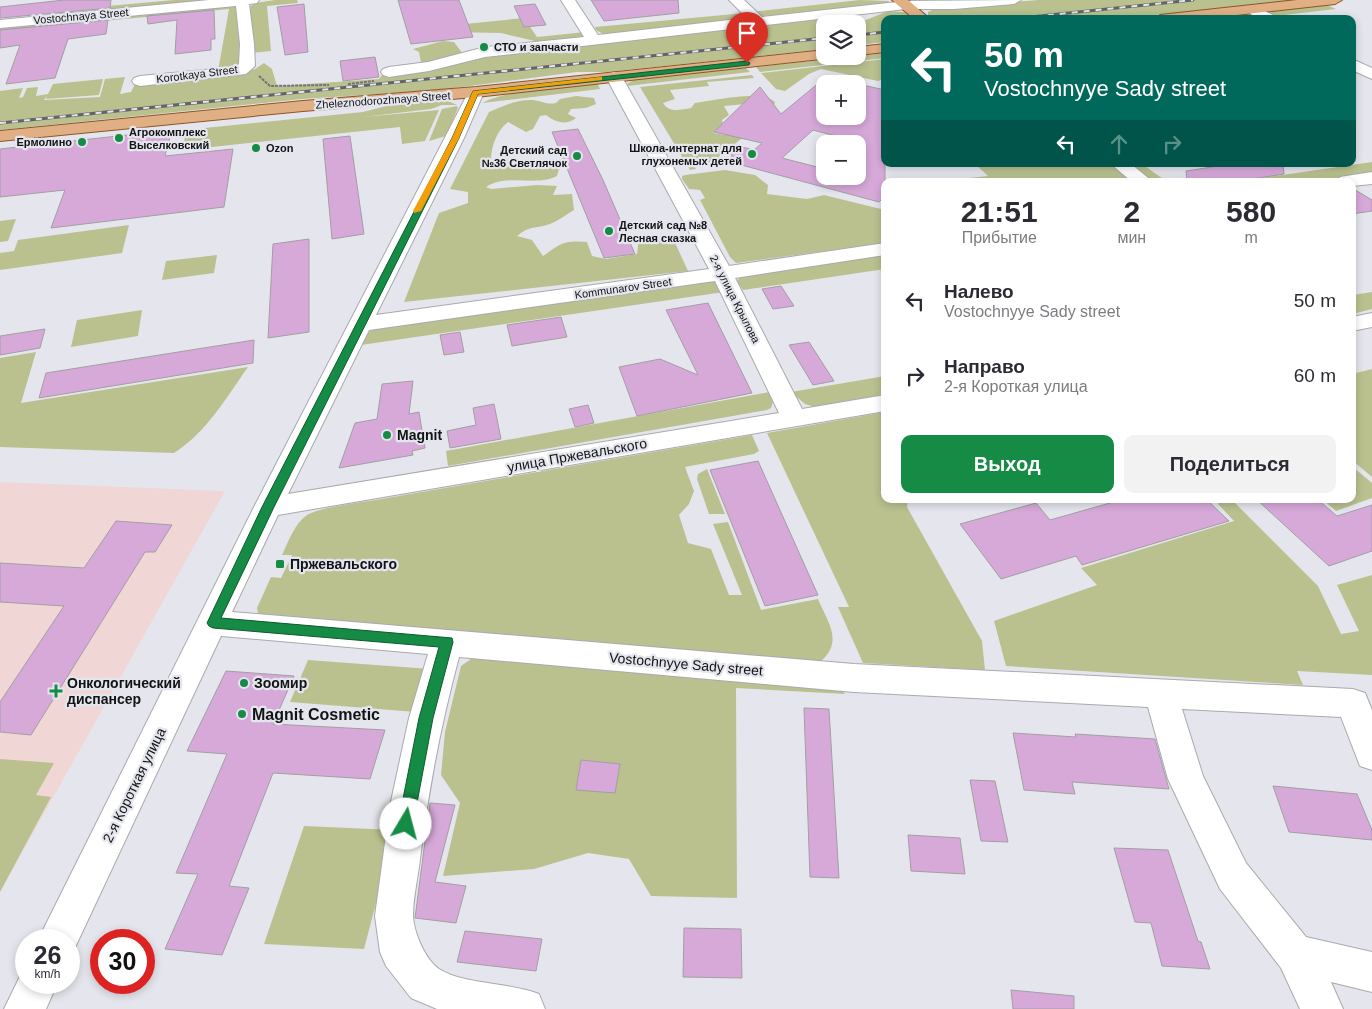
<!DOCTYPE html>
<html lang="ru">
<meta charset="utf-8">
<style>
:root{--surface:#fff;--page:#f2f2f3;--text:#2b2b33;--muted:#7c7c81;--accent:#158b45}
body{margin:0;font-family:Arial,sans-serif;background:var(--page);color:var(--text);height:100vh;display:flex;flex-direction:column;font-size:19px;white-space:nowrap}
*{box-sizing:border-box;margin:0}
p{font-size:16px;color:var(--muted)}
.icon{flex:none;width:28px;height:28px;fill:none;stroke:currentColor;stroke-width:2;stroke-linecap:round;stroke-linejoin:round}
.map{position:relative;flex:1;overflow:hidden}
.panel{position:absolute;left:881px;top:178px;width:475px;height:325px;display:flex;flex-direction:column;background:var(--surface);border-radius:10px;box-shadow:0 2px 8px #0003}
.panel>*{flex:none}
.top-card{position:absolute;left:881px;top:15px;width:475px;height:152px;border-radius:10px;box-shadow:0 2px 8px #0003;background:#00695c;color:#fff;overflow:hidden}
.buttons{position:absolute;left:816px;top:15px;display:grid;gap:10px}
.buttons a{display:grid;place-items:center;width:50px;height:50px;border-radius:10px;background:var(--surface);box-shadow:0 2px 8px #0003;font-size:25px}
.speed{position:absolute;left:15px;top:929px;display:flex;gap:10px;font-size:25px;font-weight:700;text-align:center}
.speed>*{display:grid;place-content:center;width:65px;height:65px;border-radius:50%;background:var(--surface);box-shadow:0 2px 8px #0003;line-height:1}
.speed small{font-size:12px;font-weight:400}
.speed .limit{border:8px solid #d22;background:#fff;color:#111}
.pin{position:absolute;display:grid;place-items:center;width:42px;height:42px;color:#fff;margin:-51px -21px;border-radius:50% 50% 50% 0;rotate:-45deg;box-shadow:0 0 5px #0007}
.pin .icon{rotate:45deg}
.me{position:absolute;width:55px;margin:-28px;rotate:8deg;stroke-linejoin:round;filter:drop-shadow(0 0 4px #0008)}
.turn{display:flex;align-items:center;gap:18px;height:105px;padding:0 20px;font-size:22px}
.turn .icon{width:65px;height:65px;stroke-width:2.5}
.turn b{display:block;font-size:35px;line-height:42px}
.lanes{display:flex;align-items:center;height:48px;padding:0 20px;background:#0003;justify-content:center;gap:25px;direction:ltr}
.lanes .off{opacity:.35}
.eta{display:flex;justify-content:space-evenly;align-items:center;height:85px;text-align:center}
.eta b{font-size:30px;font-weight:700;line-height:35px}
.cta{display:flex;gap:10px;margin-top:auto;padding:10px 20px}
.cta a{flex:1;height:58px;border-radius:10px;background:var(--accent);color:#fff;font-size:20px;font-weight:700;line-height:58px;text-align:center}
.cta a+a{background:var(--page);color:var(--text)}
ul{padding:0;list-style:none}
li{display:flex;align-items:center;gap:15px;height:75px;padding:0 20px}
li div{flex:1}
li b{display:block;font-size:19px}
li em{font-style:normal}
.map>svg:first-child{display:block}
.medical{fill:#f0d6d5}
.green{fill:#bac18f}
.building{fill:#d7a9d9;stroke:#a29ea3;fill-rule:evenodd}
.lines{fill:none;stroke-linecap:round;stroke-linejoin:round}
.minor-casing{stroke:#a9a9af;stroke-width:2}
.major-casing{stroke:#8c5528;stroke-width:2}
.path{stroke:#737479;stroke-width:2;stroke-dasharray:3 1;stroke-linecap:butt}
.minor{fill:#fff;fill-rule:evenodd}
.major{fill:#e1af84;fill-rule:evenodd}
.rail-casing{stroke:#636467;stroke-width:3}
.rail{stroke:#e5e6ed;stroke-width:2;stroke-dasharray:6;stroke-linecap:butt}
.route{fill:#158b45;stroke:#0e5a2d}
.slow{fill:#f59e0b}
.poi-dot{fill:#158b45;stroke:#e5e6ed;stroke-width:2}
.labels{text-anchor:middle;stroke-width:4.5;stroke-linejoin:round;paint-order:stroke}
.far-street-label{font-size:11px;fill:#121315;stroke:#e5e6ed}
.far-poi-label{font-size:11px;font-weight:bold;fill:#121315;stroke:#e5e6ed;text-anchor:start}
.poi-label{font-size:14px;font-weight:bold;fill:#121315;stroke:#e5e6ed;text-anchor:start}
.street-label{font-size:14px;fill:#121315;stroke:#e5e6ed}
.near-poi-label{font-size:16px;font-weight:bold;fill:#121315;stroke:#e5e6ed;text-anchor:start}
</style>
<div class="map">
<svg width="1372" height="1009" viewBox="0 0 1372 1009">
<rect width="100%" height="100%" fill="#e5e6ed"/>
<!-- medical -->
<path class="medical" d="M0 482 225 491 0 892Z"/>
<!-- green -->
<path class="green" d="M174 0H226L106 12 108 6Z
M275 0H297L298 3 267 6 271 51 251 53 248 8 255 3Z
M860 0 889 1 887 4 763 18 751 12Z
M1039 0H1295L1118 19H933L928 15V12L936 8Z
M238 5 242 66 218 71 229 9 0 31V26Z
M1327 5 1336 9 1284 15 1290 19H1275L1269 14 1272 11Z
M888 11 904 12 916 19H885V42L858 45V24H856Z
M745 13 749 20 605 35 596 30 595 27Z
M524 18 537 37 585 32 586 36 582 39 539 42 501 33 449 32 445 26Z
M823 18 839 19 818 21 825 28V49L607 72H577L438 90 302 99 0 130V91L23 88 19 98 23 97 27 88 38 87 36 96 48 94 53 84 103 79 99 95 46 99 47 96 44 100 100 97 105 79 125 77 120 94 131 92 135 84 238 73 255 69 264 63 272 69 277 86 379 79 383 74 474 57Z
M443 41 454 42 463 54 444 61 421 63 419 52 413 49Z
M885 53V58L760 72 756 67Z
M885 59V79L878 81 821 69 809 74 785 91 776 89 761 73Z
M745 67 750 72 627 86 628 83 636 79Z
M752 75 754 78 707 82 709 86 670 90 675 99 663 103C669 113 680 110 691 108L695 103C712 101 763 89 775 102L774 106 757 103 724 106 729 115 722 120 723 123 713 133 725 135 733 127 751 131 706 167 702 160 692 161 696 169 690 170 640 87Z
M598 84 600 89 482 103C507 89 568 88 598 84Z
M576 96 594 98 596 104 586 108 571 109 568 114 576 118C566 126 555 122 546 115L540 116 533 129 526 132 508 122C497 130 491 147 491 160L522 164 555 161 560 165 557 176C536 187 507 173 486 187L491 189 537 185 557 186 553 195 572 194 574 210C564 216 554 224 543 226 529 229 529 227 517 236L532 240 543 256C561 243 564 240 587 242L592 256 606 259 637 254 639 238 672 236 688 271 404 302 439 213 468 203V192L450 189 489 112C504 106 517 99 533 100 543 101 545 105 556 103L560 99Z
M428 101H448L457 105H442L431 109 363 117 439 110 425 141 402 144 400 127 184 150 185 130 363 112 386 106Z
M457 106 458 108 446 136 429 141 442 109Z
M1372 162V174L1321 181H1241Z
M975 164H1111L1134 181H941L988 176Z
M1127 164H1142L1166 181H1151Z
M725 170 755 175 768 185 767 194 807 199 824 195 885 210V243L736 263 730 257 700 200 705 198 700 190 689 189 682 179V176L685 175Z
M16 219 8 241 0 242V221Z
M129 225 122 253 0 270V253L14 251 18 240Z
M885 253V269L743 290 737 281 740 277Z
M217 255 214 273 162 280 166 261Z
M711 279 716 281 724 292 361 345 366 334 374 329Z
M1372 292V309L1353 314V295Z
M142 310 138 336 71 347 77 320Z
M36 352 21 403 248 367C226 398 207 432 174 453L0 447V358Z
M1372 369V477L1353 461 1352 374Z
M885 376V395L815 407 805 404 791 392Z
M770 392 773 402 771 408 767 410 448 466 446 451Z
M885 412V499H908L907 507 982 641 985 670 863 663 838 607H849L767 433Z
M752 435 759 451 754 454 685 467 694 491 689 504 679 515 688 543 711 549 729 595H742L713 524 728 522 761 610 818 599C829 625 844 642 819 663L264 617 258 613 257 608 271 577 281 578 292 555H282C288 542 295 523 307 515 323 506 367 502 387 498Z
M1353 467 1372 483V498L1336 511 1322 499H1352Z
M707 469 725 514H709L697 479 698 474Z
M1221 499 1233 501 1318 586 1341 634 1359 631 1337 585 1372 575V675L1297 671 1303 685 1006 666 994 621 1097 585 1081 568 1234 521 1218 504Z
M494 656 835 682 845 694 736 688 737 898 651 896 629 859 588 853 534 869 443 876 460 803 441 775 445 732 461 666 471 659Z
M308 660 430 669 416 712 290 702Z
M0 759 54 763 36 795 51 797 0 892Z
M304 826 395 830 364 949 264 944Z"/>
<!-- building -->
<path class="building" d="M64 0H111L110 8 0 18V7Z
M398 0H459L473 37 411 44Z
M591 0H678L679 13 604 21Z
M304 4 308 52 285 55 277 7Z
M535 4 546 25 524 27 514 6Z
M214 10 215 39H211V50L175 54 177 20 148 24 147 16Z
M108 20 106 34 68 39 55 78 6 84 20 45 0 48V30Z
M375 57 379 77 343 81 340 61Z
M826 77 857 84H825V116H858V84L885 90V196L879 202 730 162 734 145 754 150 762 143 714 132 760 87 781 114ZM813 130 859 142 857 144 858 176H825V169L782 158Z
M578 129 603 180 635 254 604 258 552 132Z
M172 130 165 156 233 149 224 207 51 228 65 190 0 197V149Z
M350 136 364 234 332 239 323 139Z
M1231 164H1283L1284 174 1240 181H1187L1186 171Z
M1352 188 1372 200V211L1352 214Z
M309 239V332L268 338 273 244Z
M781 286 794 306 773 309 762 289Z
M708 303 752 393 637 416 619 367 660 359 698 375 666 310Z
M561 317 567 337 512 346 507 325Z
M45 329 40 348 0 355V336Z
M460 332 464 352 444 355 440 335Z
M254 340 253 363 39 398 46 373Z
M809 342 834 381 813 385 789 345Z
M413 381 409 414 419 412 425 448 412 451 413 455 339 468 355 423 377 419 382 384Z
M494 404 501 439 450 448 447 431 476 425 473 408Z
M588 405 594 423 575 427 569 409Z
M758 461 818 595 765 606 710 470Z
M1124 499H1206L1229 521 1082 565 1076 556 1001 579 960 524 1036 503 1050 520Z
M1256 499H1317L1337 516 1372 505V551L1329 566Z
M116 521 172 525 155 552H145L31 735 0 732V702L64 606 0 602V563L84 568Z
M226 671 294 676 273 724 385 730 370 779 273 773 229 886 249 888 222 955 165 949 198 874 176 873 227 754 187 751Z
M804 708 829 709 839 878 810 877Z
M1013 733 1076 737 1075 734 1155 739 1169 789 1072 782 1075 794 1024 790Z
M581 760 620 764 615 793 576 790Z
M970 780 995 781 1008 842 981 841Z
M1273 786 1357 794 1372 830V840L1289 832Z
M430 803 455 805 435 882 466 886 456 923 415 918Z
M908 835 960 838 965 874 911 871Z
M1114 848 1168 850 1198 941 1201 942 1210 969 1162 966 1151 923 1135 922Z
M684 928 741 929 742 978 683 977Z
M465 931 542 939 536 971 457 962Z
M1011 990 1074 996V1009H1013Z"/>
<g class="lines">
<!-- minor casing -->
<g class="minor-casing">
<path id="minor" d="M209 0H259L257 3 249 4 254 44 255 66 246 74 140 86 134 84 132 81 134 78 140 76 236 67 239 64 240 44 236 6 0 28V20Z
M561 0H575L598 35 747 18 729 0H744L762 17 906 1 1021 0 1014 4 954 9H906L485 57 429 71 389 77 383 75 381 72 383 69 389 67 428 62 485 47 584 37Z
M1252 5 1275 16 1277 19C1265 19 1254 19 1245 9Z
M1352 59 1372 68V79L1352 70Z
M614 72 620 74 622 77 729 266 885 243V255L735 278 802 409 885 395V411L278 515 232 612 854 664 1353 689 1365 693 1372 710V770L1360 766 1341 717 1182 709 1203 776 1246 863 1306 937 1372 952V992L1331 982 1343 1009H1300L1281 968 1220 889 1168 779 1148 707 854 692 459 657C441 724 428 791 420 859 418 877 413 898 413 916 414 933 425 959 439 969 465 985 509 982 539 994L545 1009H437L411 998 386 966 380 952 375 916 390 806 409 718 428 654 221 636 72 954 69 955V940H38L254 507 470 89H482L484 92 464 138 376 315 709 269 606 77 608 74ZM715 281 779 413 288 494 369 330Z
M1111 164H1131L1152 181H1131Z
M1372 172V184L1352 186V181H1338L1340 177Z
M1372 313V327L1352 331V317Z
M26 967V982H58L46 1009H4L24 968Z"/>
</g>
<!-- major casing -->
<g class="major-casing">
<path id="major" d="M892 0H908L930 19H914Z
M1297 0H1342L1335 4 1201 19H1153L1160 15Z
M885 44V52L858 55V47Z
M825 50V56H832L830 58 476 97 303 111 0 141V131L303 101 476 87Z"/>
</g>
<!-- path -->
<path class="path" d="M817 38 825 36
M259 76 270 86 329 85
M348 84 374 81"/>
<!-- minor -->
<use href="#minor" class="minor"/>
<!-- major -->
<use href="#major" class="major"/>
<!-- rail casing -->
<g class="rail-casing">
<path id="rail" d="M1012 19 1193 0
M858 35 885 32
M0 123 825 38"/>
</g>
<!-- rail -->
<use href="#rail" class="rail"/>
</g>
<!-- route -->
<path class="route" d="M747 61 750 63 749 65 478 94 459 138 274 507 221 618 452 638 453 642 433 718 413 824 411 829 406 831 401 829 398 824 419 718 439 647 213 628 209 626 207 623 262 507 452 138 473 91Z"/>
<!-- slow -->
<path class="slow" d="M600 77H602V80L478 94 459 138 421 211 414 213 413 211 452 138 473 91Z"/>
<!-- markers -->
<g class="poi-dot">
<circle cx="484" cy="47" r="5"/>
<circle cx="119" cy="138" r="5"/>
<circle cx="82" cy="142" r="5"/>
<circle cx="256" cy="148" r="5"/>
<circle cx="752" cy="154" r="5"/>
<circle cx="577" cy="156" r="5"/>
<circle cx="609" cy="231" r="5"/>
<circle cx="387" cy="435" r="5"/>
<rect x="275" y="559" width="10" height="10" rx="2.5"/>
<circle cx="244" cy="683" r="5"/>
<path d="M53.5 683.5h5v5h5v5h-5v5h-5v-5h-5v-5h5z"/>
<circle cx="242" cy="714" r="5"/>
</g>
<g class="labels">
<!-- far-street labels -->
<g class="far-street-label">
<text transform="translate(81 16) rotate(-5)" y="4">Vostochnaya Street</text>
<text transform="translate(197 74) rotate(-7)" y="4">Korotkaya Street</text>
<text transform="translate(383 100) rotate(-4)" y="4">Zheleznodorozhnaya Street</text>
<text transform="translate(623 288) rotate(-8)" y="4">Kommunarov Street</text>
<text transform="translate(735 299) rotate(63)" y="4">2-я улица Крылова</text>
</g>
<!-- far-poi labels -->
<g class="far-poi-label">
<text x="494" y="51">СТО и запчасти</text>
<text x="129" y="136">Агрокомплекс<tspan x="129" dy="13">Выселковский</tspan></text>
<text x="72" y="146" text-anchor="end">Ермолино</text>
<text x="266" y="152">Ozon</text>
<text x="742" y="152" text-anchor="end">Школа-интернат для<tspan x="742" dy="13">глухонемых детей</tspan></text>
<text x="567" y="154" text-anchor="end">Детский сад<tspan x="567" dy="13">№36 Светлячок</tspan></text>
<text x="619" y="229">Детский сад №8<tspan x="619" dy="13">Лесная сказка</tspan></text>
</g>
<!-- poi labels -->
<g class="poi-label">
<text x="397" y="440">Magnit</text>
<text x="290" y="569">Пржевальского</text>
<text x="67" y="688">Онкологический<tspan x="67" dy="16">диспансер</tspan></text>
<text x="254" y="688">Зоомир</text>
</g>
<!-- street labels -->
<g class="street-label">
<text transform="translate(577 455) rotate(-10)" y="5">улица Пржевальского</text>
<text transform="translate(686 664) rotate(5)" y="5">Vostochnyye Sady street</text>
<text transform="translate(134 785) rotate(-64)" y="5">2-я Короткая улица</text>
</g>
<!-- near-poi labels -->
<g class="near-poi-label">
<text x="252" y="720">Magnit Cosmetic</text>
</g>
</g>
</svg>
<div class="buttons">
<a><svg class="icon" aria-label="layers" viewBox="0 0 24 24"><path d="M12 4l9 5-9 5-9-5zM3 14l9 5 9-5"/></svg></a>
<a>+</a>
<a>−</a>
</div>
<div class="speed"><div>26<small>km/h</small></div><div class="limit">30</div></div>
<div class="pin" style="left:747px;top:63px;background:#d93025"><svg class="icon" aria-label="arrive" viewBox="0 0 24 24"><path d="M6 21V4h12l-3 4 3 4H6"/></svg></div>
<svg class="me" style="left:406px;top:824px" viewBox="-20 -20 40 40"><circle r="19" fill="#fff"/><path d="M0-13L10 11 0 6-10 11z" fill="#158b45"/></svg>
<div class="top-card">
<div class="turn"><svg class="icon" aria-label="left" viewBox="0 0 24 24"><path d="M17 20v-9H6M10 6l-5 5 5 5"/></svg><div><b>50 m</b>Vostochnyye Sady street</div></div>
<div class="lanes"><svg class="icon" aria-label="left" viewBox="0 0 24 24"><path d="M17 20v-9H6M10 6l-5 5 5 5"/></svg><svg class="icon off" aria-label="ahead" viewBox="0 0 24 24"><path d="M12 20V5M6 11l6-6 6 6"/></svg><svg class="icon off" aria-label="right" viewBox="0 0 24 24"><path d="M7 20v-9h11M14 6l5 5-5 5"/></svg></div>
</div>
<section class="panel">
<div class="eta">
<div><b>21:51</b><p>Прибытие</p></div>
<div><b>2</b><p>мин</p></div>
<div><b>580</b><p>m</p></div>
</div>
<ul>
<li><svg class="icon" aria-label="left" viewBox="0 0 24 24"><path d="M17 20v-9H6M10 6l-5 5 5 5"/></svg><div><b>Налево</b><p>Vostochnyye Sady street</p></div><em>50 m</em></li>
<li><svg class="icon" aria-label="right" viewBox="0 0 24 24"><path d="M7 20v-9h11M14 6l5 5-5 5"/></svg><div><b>Направо</b><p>2-я Короткая улица</p></div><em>60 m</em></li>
</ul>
<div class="cta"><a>Выход</a><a>Поделиться</a></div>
</section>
</div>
